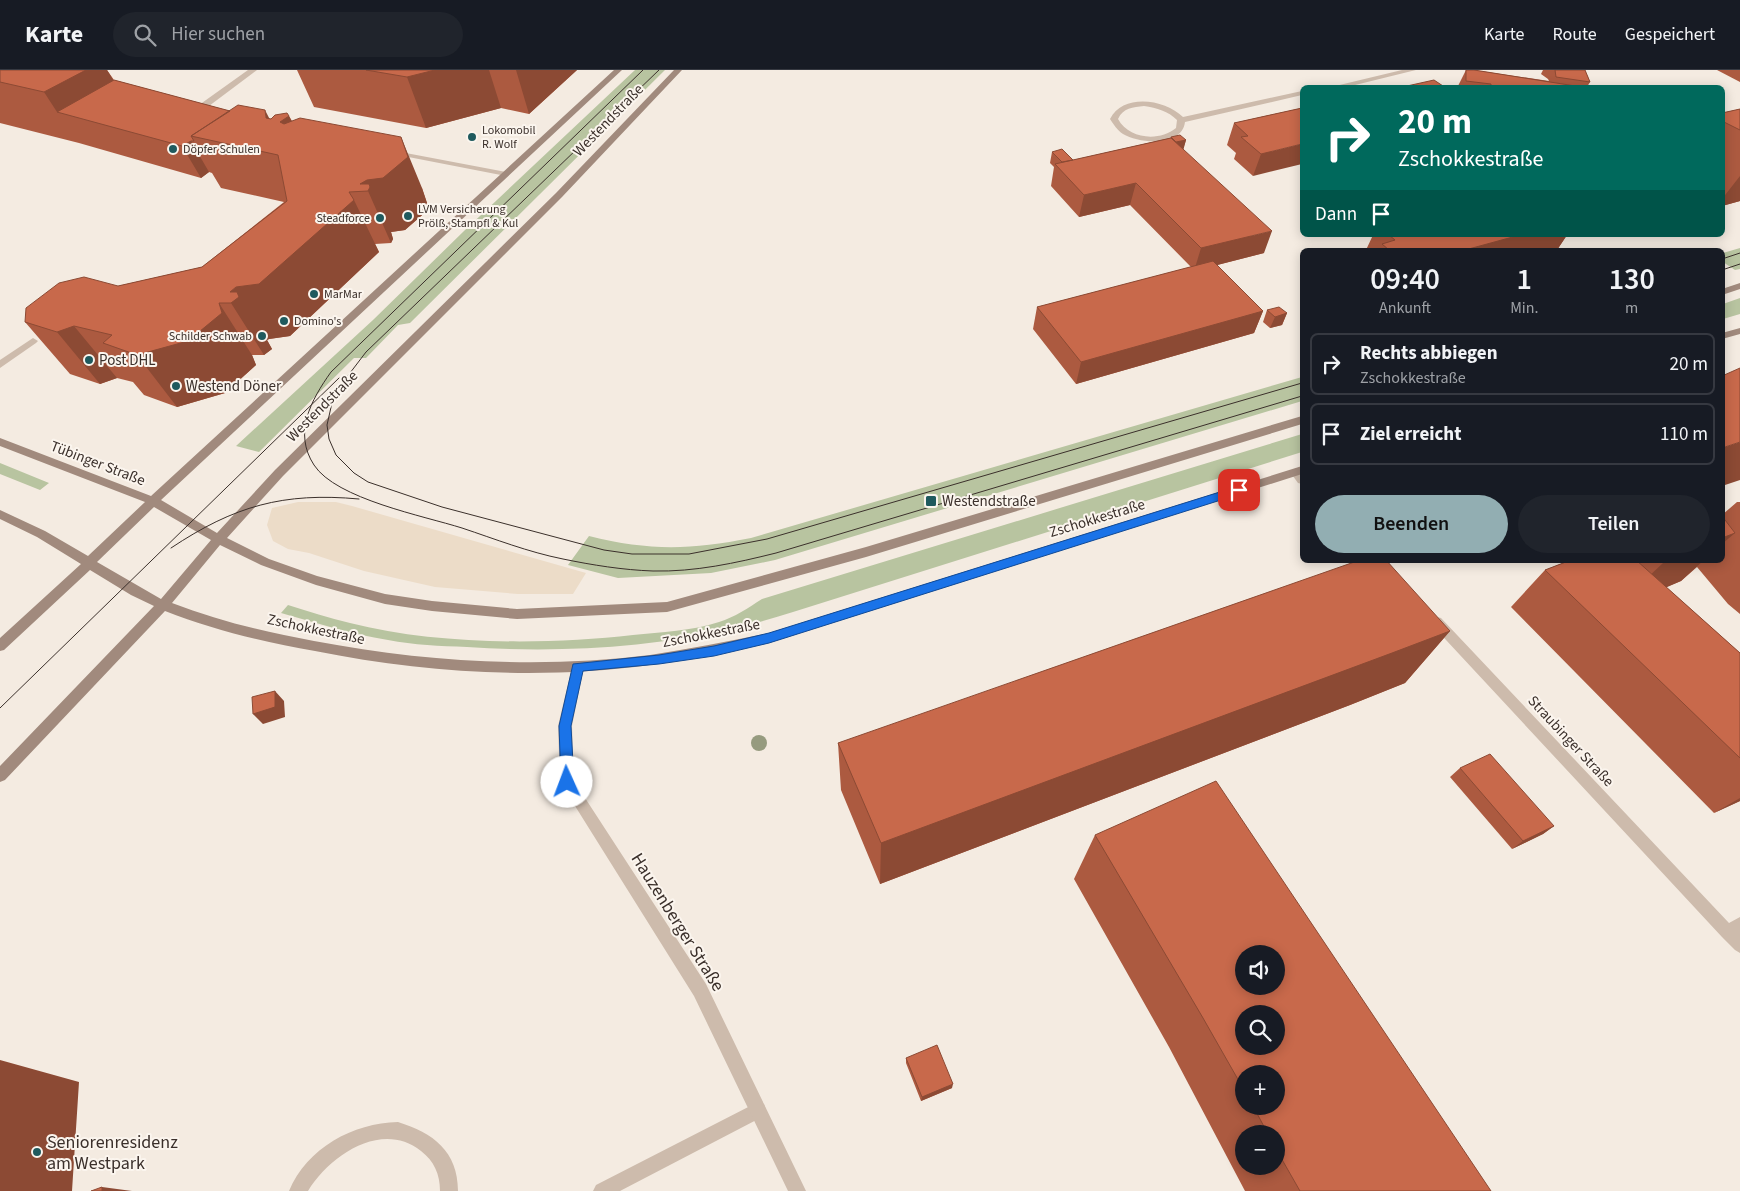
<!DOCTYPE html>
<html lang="de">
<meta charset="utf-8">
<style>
:root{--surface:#171b24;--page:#20242c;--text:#f1f3f6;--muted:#9ea1a6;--line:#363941;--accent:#92aeb2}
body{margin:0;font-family:"Source Sans 3",sans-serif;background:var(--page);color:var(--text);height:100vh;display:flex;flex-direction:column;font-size:19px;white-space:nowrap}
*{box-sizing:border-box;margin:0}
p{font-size:16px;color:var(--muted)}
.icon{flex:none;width:28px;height:28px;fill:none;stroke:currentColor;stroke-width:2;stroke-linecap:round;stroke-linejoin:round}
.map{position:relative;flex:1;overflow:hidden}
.sheet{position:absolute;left:1300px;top:178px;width:425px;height:315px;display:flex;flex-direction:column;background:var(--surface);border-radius:8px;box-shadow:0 2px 12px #0003}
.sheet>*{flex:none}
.banner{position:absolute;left:1300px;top:15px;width:425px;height:152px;border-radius:8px;box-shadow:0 2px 12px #0003;background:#00695c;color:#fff;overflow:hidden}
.tools{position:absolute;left:1235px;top:875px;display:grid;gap:10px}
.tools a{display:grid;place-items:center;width:50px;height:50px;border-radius:50%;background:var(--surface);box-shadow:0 2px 12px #0003;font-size:25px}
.pin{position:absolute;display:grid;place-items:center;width:42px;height:42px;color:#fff;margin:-21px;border-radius:10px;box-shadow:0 2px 8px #0006}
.me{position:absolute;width:55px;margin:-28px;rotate:358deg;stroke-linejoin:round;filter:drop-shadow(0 0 4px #0008)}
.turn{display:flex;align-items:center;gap:18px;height:105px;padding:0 15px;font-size:22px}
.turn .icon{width:65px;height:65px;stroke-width:2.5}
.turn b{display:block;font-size:35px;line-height:42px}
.then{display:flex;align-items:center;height:48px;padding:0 15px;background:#0003;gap:10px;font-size:19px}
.eta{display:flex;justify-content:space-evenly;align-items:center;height:85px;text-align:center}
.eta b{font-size:30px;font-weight:600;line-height:35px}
.cta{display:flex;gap:10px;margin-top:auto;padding:10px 15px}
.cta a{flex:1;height:58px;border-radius:30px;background:var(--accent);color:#111;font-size:20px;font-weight:600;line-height:58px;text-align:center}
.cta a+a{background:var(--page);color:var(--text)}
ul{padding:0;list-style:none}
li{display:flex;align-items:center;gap:15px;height:62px;margin:0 10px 8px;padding:0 5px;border:2px solid var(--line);border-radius:8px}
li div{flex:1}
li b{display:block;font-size:19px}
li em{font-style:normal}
header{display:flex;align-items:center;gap:30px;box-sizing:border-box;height:70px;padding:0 25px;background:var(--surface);border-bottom:1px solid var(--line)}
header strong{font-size:24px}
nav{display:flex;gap:28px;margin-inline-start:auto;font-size:18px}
.search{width:350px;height:45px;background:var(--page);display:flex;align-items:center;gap:12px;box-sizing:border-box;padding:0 18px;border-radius:28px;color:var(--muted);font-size:19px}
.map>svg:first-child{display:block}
.green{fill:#b8c4a0}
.plaza{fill:#ecdcc8}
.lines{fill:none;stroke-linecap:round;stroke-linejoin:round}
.lane{fill:#cdbbac;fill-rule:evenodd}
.street{fill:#cdbbac;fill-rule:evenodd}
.secondary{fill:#a18a7d;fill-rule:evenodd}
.tram{stroke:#3b302b;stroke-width:1}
.tree{fill:#969b7f}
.wall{fill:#ac5a40;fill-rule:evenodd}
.shaded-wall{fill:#8c4a34}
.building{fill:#c8694b;stroke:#8c4a34;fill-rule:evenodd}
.route{fill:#1a73e8;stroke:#114b97}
.poi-dot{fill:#1f5a5e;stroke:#fbf5ee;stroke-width:2}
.labels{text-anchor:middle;stroke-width:4;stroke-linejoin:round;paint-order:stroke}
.far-poi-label{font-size:12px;fill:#3b302b;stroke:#fbf5ee;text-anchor:start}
.street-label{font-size:15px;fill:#3b302b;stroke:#fbf5ee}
.poi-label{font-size:15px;fill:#3b302b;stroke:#fbf5ee;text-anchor:start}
.near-street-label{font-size:18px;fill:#3b302b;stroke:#fbf5ee}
.near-poi-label{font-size:18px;fill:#3b302b;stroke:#fbf5ee;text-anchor:start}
</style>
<header>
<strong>Karte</strong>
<div class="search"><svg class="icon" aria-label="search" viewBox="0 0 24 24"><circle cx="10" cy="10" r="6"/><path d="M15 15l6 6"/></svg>Hier suchen</div>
<nav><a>Karte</a><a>Route</a><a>Gespeichert</a></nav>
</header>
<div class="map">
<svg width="1740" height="1121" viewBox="0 0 1740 1121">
<rect width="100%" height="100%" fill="#f4ebe1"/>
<!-- green -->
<path class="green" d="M635 0H665L410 253 398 255 366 288H354L259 382 236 376 373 250 464 161Z
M1740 178V199L1735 200 1723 192V183Z
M1740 228V244L1723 249V234Z
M1302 307V331L775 490 711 503 618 508 568 495 589 466C649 481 690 480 751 468Z
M1302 364V382L793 542C773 548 754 554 734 559 647 578 556 583 467 577 440 576 414 575 388 570 351 564 316 553 281 543L288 535C308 541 329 548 350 553 436 575 545 575 633 565 661 562 692 561 719 552 735 547 748 538 762 529Z
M0 393 49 413 40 420 0 404Z"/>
<!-- plaza -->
<path class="plaza" d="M298 432H336L352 436 586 503 573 524H518L435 517 364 501 309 483 288 479 273 471 267 455 272 438Z"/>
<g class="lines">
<!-- lane -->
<path class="lane" d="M248 0H257L205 39H199V35Z
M1402 0H1416L1343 18H1327Z
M1302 21V25L1185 52C1182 77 1140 74 1123 64 1117 60 1114 55 1110 49 1123 23 1165 29 1183 47ZM1144 36C1157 38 1168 41 1177 50L1176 58C1159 72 1129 69 1118 49 1123 38 1133 37 1144 36Z
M33 268 38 271 36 273 0 298V290Z
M758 1032 764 1034 766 1040 764 1046 620 1121H593L596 1115Z
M398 1052C433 1063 458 1081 458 1121H440C440 1104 434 1091 421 1081 382 1050 330 1085 308 1121H289C307 1078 353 1053 398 1052Z"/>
<!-- street -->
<path class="street" d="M390 80 506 102 510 104 506 106 393 84 389 82Z
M1296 398 1302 403V414L1298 413 1290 402Z
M1437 547 1441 548 1729 853 1740 847V883L1735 880 1722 867 1433 556 1431 552 1433 548Z
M578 592 583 593 584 597 572 656 574 711 706 914 806 1121H788L694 926 560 712 558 656 572 597 573 593Z"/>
<!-- secondary -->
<path class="secondary" d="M614 0H622L161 430 217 463 275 400 556 123 674 0H682L562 127 283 406 227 468 269 489 317 506 385 524 432 531 517 539 667 532 866 477 1302 346V354L866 487 667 542 517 549 432 541 385 534 316 515 261 495 220 475 172 533C218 551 266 562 314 571 425 592 538 599 650 585 690 579 729 571 769 563L1302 396V404L769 573C729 582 690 590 650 595 538 610 425 603 315 581 264 572 213 560 165 541L5 710 0 712V696L154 536 131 525 90 500 4 580 0 581V568L81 494 37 467 0 449V440L45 461 88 486 145 432 0 376V368L151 426ZM154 437 211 470 161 529 97 492Z
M1740 213V219L1722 225V219Z
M1740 258V264L1722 269V263Z"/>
<!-- tram -->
<path class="tram" d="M643 0 331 302C311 330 293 363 314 395 336 429 424 446 462 458 495 469 528 482 563 489 592 495 623 500 653 501 695 502 736 493 776 483L1302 326
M659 0 366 282 334 324 327 355 329 369 336 385 354 403 368 412 442 437 604 480 632 484H689L767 469 1302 313
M1722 189 1740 183
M1722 200 1740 194
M171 478C234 436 283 422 359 429
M0 638 339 308"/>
</g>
<!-- trees -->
<circle class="tree" cx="759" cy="673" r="8"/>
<!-- wall -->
<path class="wall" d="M0 0H107L114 10 230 41 270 49 289 46 292 51 422 118 429 139 405 160 391 162 393 169 391 173 375 174 379 182 290 266 269 269 267 270 272 279 264 285H252L256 295 225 323 177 337 144 325 133 312 117 308 100 314 70 304 25 252 118 216 202 197 284 132 221 118 212 103 209 102 201 108 79 73 0 53Z
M297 0H577L529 44 501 38 426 58 314 37Z
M1466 0H1474L1549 11 1548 9 1541 4 1543 0H1585L1590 12 1587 17 1588 18H1457Z
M1717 0H1740V12Z
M1302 38 1253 106 1234 89 1236 83 1227 75 1234 53Z
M1740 39V131L1722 136V43Z
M1171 67 1186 70 1183 79 1264 183 1217 195 1263 241 1254 263 1076 314 1033 259 1037 237 1191 197 1130 135 1079 147 1051 116 1054 97 1050 93 1052 82 1073 90 1170 68Z
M1373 165H1567L1557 180H1366Z
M1267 240 1287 243 1282 255 1270 258 1263 252Z
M1737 432H1740V544L1728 534 1697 497 1681 511 1666 517 1740 583V731L1714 743 1511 537 1545 500 1571 490H1722V445Z
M1450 561 1405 613 1350 635 880 814 841 720 838 673Z
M1460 698 1554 756 1543 764 1512 779 1450 707Z
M1095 765 1491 1121H1245L1169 977 1074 809ZM1244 1004 1276 1036H1244ZM1244 1064H1276V1096H1244Z
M906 988 952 1018 921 1031 906 993Z"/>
<!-- shaded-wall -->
<path class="shaded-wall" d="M86 0H107L133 42H57L44 22Z
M435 0H489L501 38 426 58 407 7Z
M516 0H577L529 44Z
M265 40 291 91 266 48Z
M289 46 314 97 280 52Z
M401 67 422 118 429 139 405 160 391 162 393 169 391 173 368 121 360 114Z
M1186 70 1183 81 1173 83 1176 72Z
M191 71 209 102 201 108 182 76Z
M1302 74V94L1253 106 1261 84Z
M1740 106V131L1722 136V129Z
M1136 113 1130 135 1079 147 1084 125Z
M354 130 379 182 290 266 269 269 267 270 272 279 264 285 231 233 230 222Z
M1272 161 1264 183 1194 201 1201 178Z
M1520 165H1567L1557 180H1465Z
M219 233 252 285 256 295 225 323 177 337 137 285Z
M1263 241 1254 263 1076 314 1081 292Z
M1287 243 1282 255 1270 258 1275 247Z
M74 256 117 308 100 314 57 262Z
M1740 372V410L1722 416V378Z
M1735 463 1722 474V468Z
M1671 490H1704L1681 511 1612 541 1663 493Z
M1450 561 1405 613 1350 635 880 814 881 773Z
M275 621 284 631 285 647 263 654 253 644Z
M1740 728V731L1714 743Z
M1554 756 1543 764 1512 779 1523 771Z
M0 990 79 1012 72 1121H0Z
M953 1014 952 1018 921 1031 922 1027Z
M102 1117 132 1121H102Z"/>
<!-- building -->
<path class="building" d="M0 0H86L44 22 0 12Z
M366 0H435L407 7Z
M1466 0H1474L1588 18H1491V14L1466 11Z
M1555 0H1585L1590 12 1556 7Z
M114 10 230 41 191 66 194 71H191L182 76 57 42Z
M1434 10 1446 18H1398Z
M238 35 265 40 266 48 271 49 275 45 287 43 289 46 280 52 284 54 300 48 401 67 408 87 383 108 367 110 360 114H369L370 117 368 121 349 122 354 130 259 214 236 217 230 222H237L239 227 231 233H219L222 243 188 271 137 285 103 273 112 265 74 256 57 262 25 252 26 238 59 213 84 207 118 216 202 197 287 131 278 85 191 66Z
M1302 38V74L1261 84 1241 67 1248 66 1234 53Z
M1740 39V60L1722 51V43Z
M1180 65 1186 70 1176 72 1171 67Z
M1171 68 1272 161 1201 178 1136 113 1084 125 1055 94Z
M1062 79 1073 90 1062 92 1052 82Z
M1389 165H1520L1465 180H1389L1382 174 1395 170Z
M1213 191 1263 241 1081 292 1037 237Z
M1279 237 1287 243 1275 247 1267 240Z
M1740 298V372L1722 378V306Z
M1722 446 1735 463 1722 468Z
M1360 490H1386L1450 561 1392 583 881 773 838 673Z
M1571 490H1636L1740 583V688L1545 500Z
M1660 490H1671L1663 493Z
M275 621V637L253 644 252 627Z
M1490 684 1554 756 1523 771 1460 698Z
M1216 711 1491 1121H1300L1276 1079V1064H1268L1253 1036H1276V1004H1244V1020L1203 948 1095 765ZM1244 884H1276V916H1244ZM1244 944H1276V976H1244Z
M937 975 953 1014 922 1027 906 988Z
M102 1117V1121H91Z"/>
<!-- route -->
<path class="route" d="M1239 416 1243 417V423L769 573 714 586 659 594 583 601 571 656 574 712 572 716 567 718 563 716 561 712 559 656 573 594 659 585 714 576 769 563Z"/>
<!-- markers -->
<g class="poi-dot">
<circle cx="472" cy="67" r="5"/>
<circle cx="173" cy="79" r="5"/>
<circle cx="408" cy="146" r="5"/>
<circle cx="380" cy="148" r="5"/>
<circle cx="314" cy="224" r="5"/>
<circle cx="284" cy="251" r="5"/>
<circle cx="262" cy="266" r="5"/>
<circle cx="89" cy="290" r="5"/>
<circle cx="176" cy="316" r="5"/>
<rect x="925" y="425" width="12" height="12" rx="2.5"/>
<circle cx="37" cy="1082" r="5"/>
</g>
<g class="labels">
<!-- far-poi labels -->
<g class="far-poi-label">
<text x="482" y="64">Lokomobil<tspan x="482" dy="14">R. Wolf</tspan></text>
<text x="183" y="83">Döpfer Schulen</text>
<text x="418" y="143">LVM Versicherung<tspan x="418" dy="14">Prölß, Stampfl &amp; Kul</tspan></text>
<text x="370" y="152" text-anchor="end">Steadforce</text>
<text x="324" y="228">MarMar</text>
<text x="294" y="255">Domino's</text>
<text x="252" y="270" text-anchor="end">Schilder Schwab</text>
</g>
<!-- street labels -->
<g class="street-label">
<text transform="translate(608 50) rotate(-46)" y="5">Westendstraße</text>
<text transform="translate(322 336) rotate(-45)" y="5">Westendstraße</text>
<text transform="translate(98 393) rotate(21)" y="5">Tübinger Straße</text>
<text transform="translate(1097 448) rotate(-17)" y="5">Zschokkestraße</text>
<text transform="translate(316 559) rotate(12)" y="5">Zschokkestraße</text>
<text transform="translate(711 563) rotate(-11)" y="5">Zschokkestraße</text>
<text transform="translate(1571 671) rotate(47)" y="5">Straubinger Straße</text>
</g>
<!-- poi labels -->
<g class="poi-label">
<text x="99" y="295">Post DHL</text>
<text x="186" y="321">Westend Döner</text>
<text x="942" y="436">Westendstraße</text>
</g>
<!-- near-street labels -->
<g class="near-street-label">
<text transform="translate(678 852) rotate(58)" y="6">Hauzenberger Straße</text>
</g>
<!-- near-poi labels -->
<g class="near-poi-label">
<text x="47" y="1078">Seniorenresidenz<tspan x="47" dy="21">am Westpark</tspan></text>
</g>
</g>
</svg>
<div class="tools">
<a><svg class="icon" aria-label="sound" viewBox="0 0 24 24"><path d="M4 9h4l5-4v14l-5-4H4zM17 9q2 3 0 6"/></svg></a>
<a><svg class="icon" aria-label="search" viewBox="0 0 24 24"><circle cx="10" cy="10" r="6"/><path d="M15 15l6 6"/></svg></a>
<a>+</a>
<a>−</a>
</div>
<div class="pin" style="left:1239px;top:420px;background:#d93025"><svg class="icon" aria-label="arrive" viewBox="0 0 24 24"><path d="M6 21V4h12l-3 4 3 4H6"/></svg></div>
<svg class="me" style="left:567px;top:712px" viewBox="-20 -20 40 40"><circle r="19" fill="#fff"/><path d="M0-13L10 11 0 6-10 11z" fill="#1a73e8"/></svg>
<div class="banner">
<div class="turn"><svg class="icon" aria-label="right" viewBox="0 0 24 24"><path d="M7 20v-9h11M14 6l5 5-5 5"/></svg><div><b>20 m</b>Zschokkestraße</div></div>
<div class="then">Dann<svg class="icon" aria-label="arrive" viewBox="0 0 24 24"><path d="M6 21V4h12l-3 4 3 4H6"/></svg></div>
</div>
<section class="sheet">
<div class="eta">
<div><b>09:40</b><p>Ankunft</p></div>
<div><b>1</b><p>Min.</p></div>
<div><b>130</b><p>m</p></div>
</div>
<ul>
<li><svg class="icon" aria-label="right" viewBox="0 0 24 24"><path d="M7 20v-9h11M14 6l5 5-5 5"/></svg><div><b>Rechts abbiegen</b><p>Zschokkestraße</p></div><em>20 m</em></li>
<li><svg class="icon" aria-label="arrive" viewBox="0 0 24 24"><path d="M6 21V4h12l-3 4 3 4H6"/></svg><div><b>Ziel erreicht</b></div><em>110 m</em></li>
</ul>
<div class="cta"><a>Beenden</a><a>Teilen</a></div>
</section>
</div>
